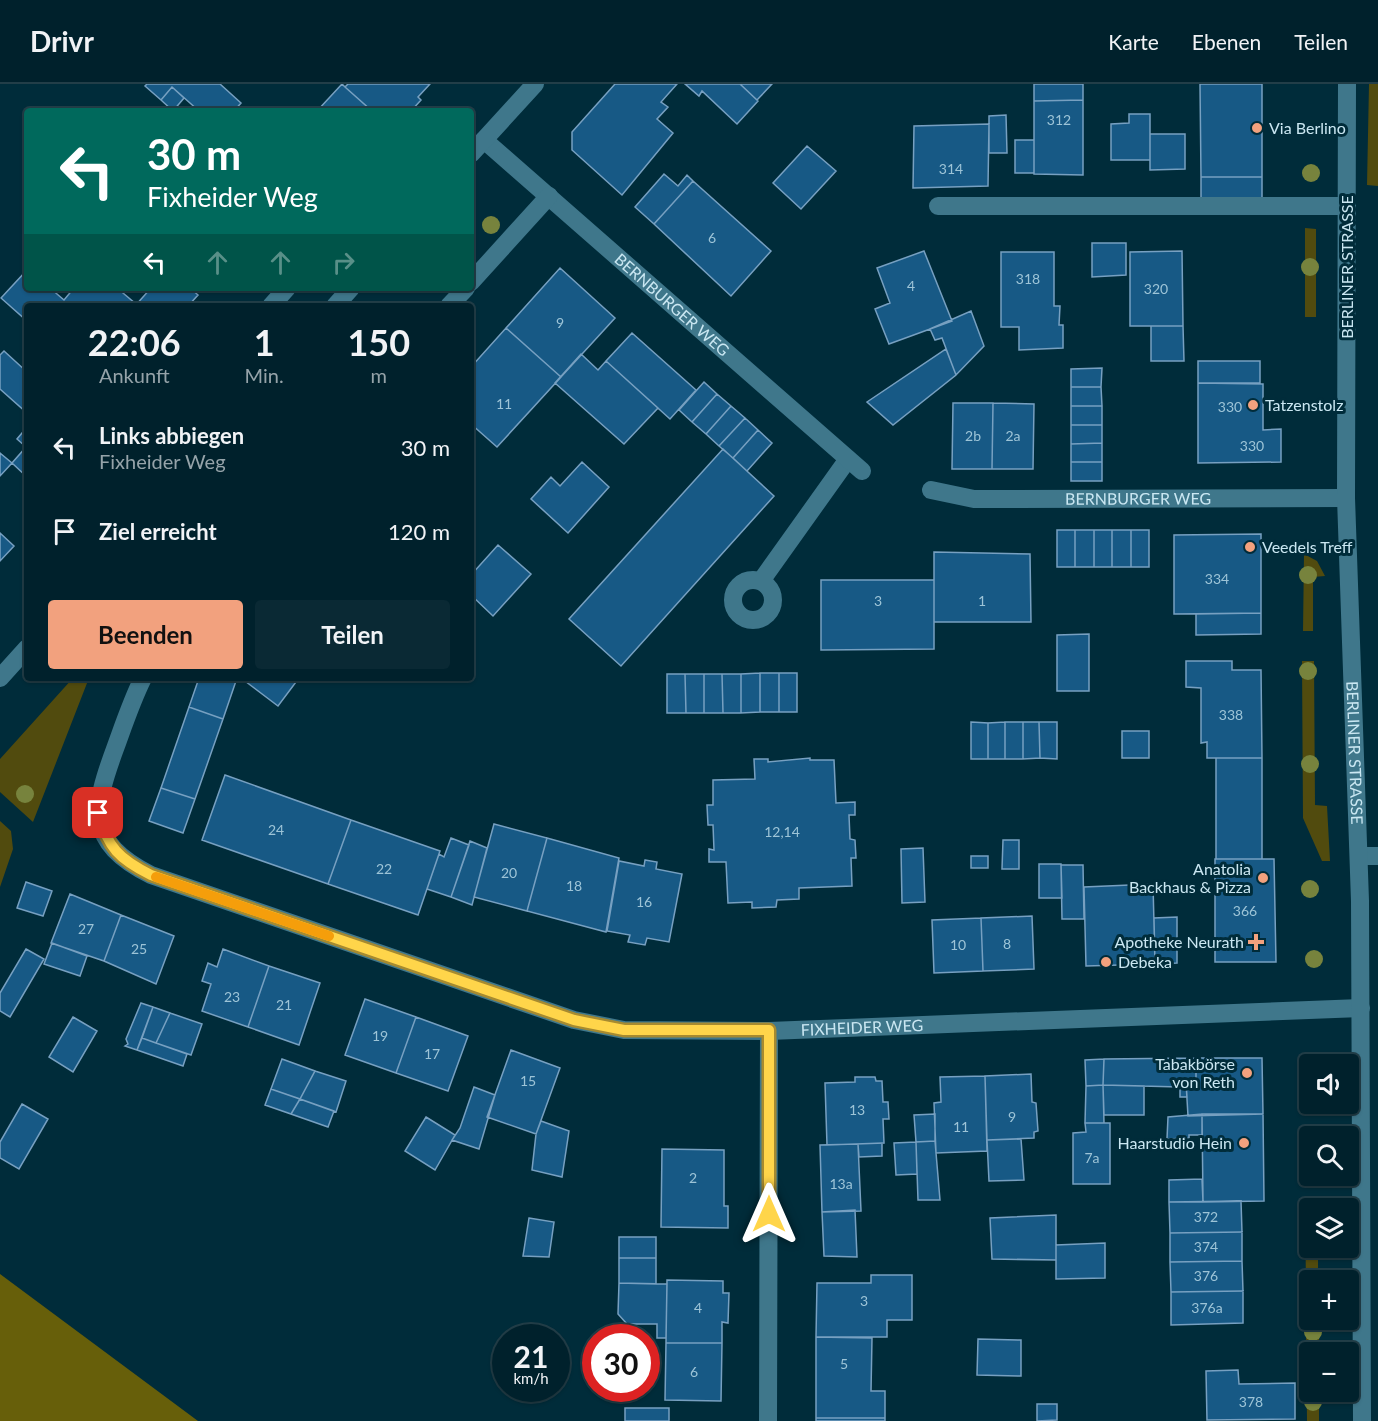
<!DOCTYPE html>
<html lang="de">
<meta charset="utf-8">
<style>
:root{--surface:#00212c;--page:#0a2934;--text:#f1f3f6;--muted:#95a3a9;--line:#223e48;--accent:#f2a17e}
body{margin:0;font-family:Lato,sans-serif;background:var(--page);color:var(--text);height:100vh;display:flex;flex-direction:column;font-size:22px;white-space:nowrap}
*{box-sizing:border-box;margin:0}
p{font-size:20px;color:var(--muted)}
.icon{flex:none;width:33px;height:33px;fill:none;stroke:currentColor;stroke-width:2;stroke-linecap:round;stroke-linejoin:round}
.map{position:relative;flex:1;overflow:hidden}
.drawer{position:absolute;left:24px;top:219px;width:450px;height:378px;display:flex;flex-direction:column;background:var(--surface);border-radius:6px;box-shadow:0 2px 4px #0004,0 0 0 2px var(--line)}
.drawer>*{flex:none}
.banner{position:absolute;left:24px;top:24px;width:450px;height:183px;border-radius:6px;box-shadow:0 2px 4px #0004,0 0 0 2px var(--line);background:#00695c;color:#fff;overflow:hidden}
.buttons{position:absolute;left:1299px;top:970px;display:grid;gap:12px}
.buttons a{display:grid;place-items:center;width:60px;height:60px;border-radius:6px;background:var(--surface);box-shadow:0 2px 4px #0004,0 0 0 2px var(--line);font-size:30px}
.speed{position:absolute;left:492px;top:1240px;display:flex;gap:12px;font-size:30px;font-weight:700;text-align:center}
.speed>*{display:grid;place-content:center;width:78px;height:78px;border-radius:50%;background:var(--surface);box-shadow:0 2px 4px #0004,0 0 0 2px var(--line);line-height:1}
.speed small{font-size:15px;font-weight:400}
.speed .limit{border:9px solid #d22;background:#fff;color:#111}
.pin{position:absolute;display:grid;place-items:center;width:51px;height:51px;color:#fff;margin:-26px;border-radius:12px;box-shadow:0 3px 9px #0006}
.me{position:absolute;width:66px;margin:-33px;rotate:0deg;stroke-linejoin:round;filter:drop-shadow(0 0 4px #0008)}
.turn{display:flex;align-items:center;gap:21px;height:126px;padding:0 24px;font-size:27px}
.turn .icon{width:78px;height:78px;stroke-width:2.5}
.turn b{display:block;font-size:42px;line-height:51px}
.lanes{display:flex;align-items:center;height:57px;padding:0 24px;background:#0003;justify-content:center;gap:30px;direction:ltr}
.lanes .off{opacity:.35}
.eta{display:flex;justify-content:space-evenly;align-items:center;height:102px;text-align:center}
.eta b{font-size:36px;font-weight:700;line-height:42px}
.cta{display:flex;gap:12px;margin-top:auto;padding:12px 24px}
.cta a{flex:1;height:69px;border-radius:6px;background:var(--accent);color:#111;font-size:24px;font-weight:700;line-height:69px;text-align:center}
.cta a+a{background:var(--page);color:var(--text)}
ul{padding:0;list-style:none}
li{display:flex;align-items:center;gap:18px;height:84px;padding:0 24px}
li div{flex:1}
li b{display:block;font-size:22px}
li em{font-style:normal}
header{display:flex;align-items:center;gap:36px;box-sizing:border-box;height:84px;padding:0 30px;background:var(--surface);border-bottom:2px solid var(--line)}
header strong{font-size:28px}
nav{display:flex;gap:33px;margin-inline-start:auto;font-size:21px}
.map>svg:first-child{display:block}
.green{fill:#514b0e}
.forest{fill:#675f0a}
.building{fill:#175985;stroke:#77a0c1;stroke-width:1.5}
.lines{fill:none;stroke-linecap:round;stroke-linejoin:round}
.service{stroke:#3f778b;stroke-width:18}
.minor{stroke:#3f778b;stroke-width:18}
.tertiary{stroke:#3f778b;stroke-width:18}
.secondary{stroke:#3f778b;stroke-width:18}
.tree{fill:#77833d}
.route-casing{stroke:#a68a30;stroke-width:15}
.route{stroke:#ffd54a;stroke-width:10}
.slow{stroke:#f59e0b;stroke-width:10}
.poi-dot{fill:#f2a17e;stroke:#002c3a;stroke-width:2}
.labels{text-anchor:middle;stroke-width:6;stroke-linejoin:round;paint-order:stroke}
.number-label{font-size:14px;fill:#9dc4d7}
.poi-label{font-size:16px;fill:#cae7f2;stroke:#002c3a;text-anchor:start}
.street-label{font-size:16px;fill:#cae7f2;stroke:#002c3a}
</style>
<header>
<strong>Drivr</strong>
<nav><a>Karte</a><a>Ebenen</a><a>Teilen</a></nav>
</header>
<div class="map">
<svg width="1378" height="1337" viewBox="0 0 1378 1337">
<rect width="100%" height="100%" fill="#002c3a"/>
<!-- green -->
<path class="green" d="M1369 0H1378V102L1367 101Z
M1305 144 1316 145V233H1305Z
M1304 470 1317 477 1325 492 1313 493V547H1303Z
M1302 577H1314L1315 721 1327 722 1330 777H1322L1303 734Z
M73 594H89L33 738 0 708V675Z
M0 737 11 747 13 765 0 803Z
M1305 1117H1318V1125H1310V1164H1318V1197H1310L1309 1206H1306Z
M1306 1240H1319V1269H1310V1308H1319V1337H1307Z"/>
<!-- forest -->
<path class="forest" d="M0 1190 198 1337H0Z"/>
<!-- building -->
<path class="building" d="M147 0H220L241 19 234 27H199L172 3 161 16 145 2Z
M342 0 345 3 372 27H317Z
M348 0H430L418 13 421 16 411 27H372L345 3Z
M615 0H677L661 18 668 23 657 35 673 49 622 111 572 66V48Z
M685 0H740L758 17 737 40 702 7 699 12Z
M740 0H772L757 16Z
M1034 0H1083V16L1034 17Z
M1200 0H1262V93H1201Z
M172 3 184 14 173 27 161 16Z
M1083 16V91L1034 90V17Z
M1129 30H1150V76H1111V40L1129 39Z
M1006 31 1007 69H989V32Z
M989 40 988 102 913 104 914 42Z
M1150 50H1185V85L1150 86Z
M1015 56H1034V89H1015Z
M807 62 836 87 801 125 773 99Z
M664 90 678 102 687 91 693 97 654 140 635 123Z
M1201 93H1262V115H1201Z
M693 97 771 167 731 212 654 140Z
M1092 159H1126V191L1092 193Z
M924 167 952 237 889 260 875 225 890 219 877 184Z
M1182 167 1183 242H1130V168Z
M1001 168H1054V222H1060L1059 241H1063V264L1019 266V243H1001Z
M560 184 615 234 561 293 506 244Z
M27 186V204H50L64 216 74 204H117L136 220 27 222V237L1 214Z
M151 204H190L198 211 188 222H135Z
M971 227 984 262 956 291 942 254 935 256 930 245Z
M1151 242H1183L1184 277H1151Z
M506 244 561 293 497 363 471 340V283Z
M632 249 696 306 670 335 606 277Z
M946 265 956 291 893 341 867 318Z
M4 267 27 288V329L0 305V271Z
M581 270 598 286 606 277 658 324 624 360 555 299Z
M1198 277H1260V299H1198Z
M1102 284 1101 303H1071V285Z
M704 298 717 310 692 338 679 326Z
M1198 299 1263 300V346L1281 345V378L1198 379Z
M1071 303H1101L1102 322H1071Z
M717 310 731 322 706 350 692 338Z
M953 319H993L992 385H952Z
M993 319 1034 320 1033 385H992Z
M731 322 745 334 719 362 706 350Z
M1071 322H1102V341H1071Z
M745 334 758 346 733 374 719 362Z
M1071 341H1102V359L1071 360Z
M27 343V393L12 379 26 363 17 355Z
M758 346 772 359 747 387 733 374Z
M1102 359V378H1071V360Z
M723 365 774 412 621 582 569 535Z
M0 369 12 379 0 392Z
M582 378 609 403 568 449 531 415 551 393 560 402Z
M1071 378H1102V397H1071Z
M1057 446H1075V483H1057Z
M1075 446H1094V483H1075Z
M1094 446H1112V483H1094Z
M1112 446H1131V483H1112Z
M1131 446H1149V483H1131Z
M0 449 14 462 0 477Z
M1261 450V529L1174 530V451Z
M498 461 531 490 493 532 471 511V491Z
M934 468 1030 470 1031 538H934Z
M821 496H934V565L821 566Z
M1261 529V550L1196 551V530Z
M1089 550V607H1057V551Z
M1186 577H1232V586H1261L1262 674H1207V658L1201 659V604L1186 603Z
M760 589H779V628H760Z
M760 589V628L741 629V590Z
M779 589H797V628H779Z
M667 590H685L686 629H667Z
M685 590H704V629H686Z
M704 590H722L723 629H704Z
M722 590H741V629H723Z
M199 594H237L223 635 189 623Z
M241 594H299L278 622Z
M189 623 223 635 195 715 161 704Z
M971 638 988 639V675H971Z
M1005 638H1023V675H1005Z
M1005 638V675H988V639Z
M1023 638H1039L1040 674 1023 675Z
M1039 638H1057V675L1040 674Z
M1122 647H1149V674H1122Z
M810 674V676H834L836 719 855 718V731H849L850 755 855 756 856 774H851L852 802 799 804V815L777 816 776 823 752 824V818L728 819 726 778H709V765L714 766 713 741H708L707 721H713V696L755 695 754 675H768V678Z
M1216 674H1262V775H1216Z
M225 691 351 736 328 800 202 756Z
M161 704 195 715 183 749 149 737Z
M351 736 440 767 418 831 328 800Z
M494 740 547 754 527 827 474 813Z
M451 754 469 761 451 813 427 805 439 770 444 773Z
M547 754 619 774 606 848 527 827Z
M1003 756H1019V785H1002Z
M470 757 487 764 472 821 451 813Z
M923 764 925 818 902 819 901 765Z
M971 772H988V784H971Z
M1215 775H1274L1276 878H1215Z
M645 776 657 778 656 785 682 790 669 858 647 854 645 861 628 858 630 851 607 847 619 777 644 782Z
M1039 780H1061L1062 814H1039Z
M1061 781H1083L1084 835H1062Z
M26 798 52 807 43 832 17 824Z
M1153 800 1155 880 1086 882 1084 803Z
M70 810 121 831 104 877 51 859Z
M121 831 174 852 156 900 104 877Z
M1032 832 1034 885 983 887 981 834Z
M1177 833V879L1155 880 1154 834Z
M981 834 983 887 934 889 932 836Z
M52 859 87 872 80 892 44 880Z
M26 865 44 875 10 933 0 927V909Z
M223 865 269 882 248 943 202 927 211 900 202 897 208 879 217 883Z
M269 882 320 899 299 961 248 943Z
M365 915 416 933 396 989 345 971Z
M141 919 153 923 137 966 125 962 128 960 126 955Z
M153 923 170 929 156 959 142 954Z
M170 929 202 940 191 971 156 959Z
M73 933 97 947 73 988 49 973Z
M416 933 468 952 448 1007 396 989Z
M142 954 187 970 183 982 137 966Z
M511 966 560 984 536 1050 487 1033Z
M1196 974V998H1186L1187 1013H1180V1003L1103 1001 1104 975Z
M1196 974H1262L1263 1030 1188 1032 1186 998H1196Z
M282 975 315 987 300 1015 271 1005Z
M1104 975 1103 1001 1086 1002 1085 976Z
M315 987 346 997 336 1028 300 1015Z
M1031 990 1032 1018 1036 1019 1038 1047 1034 1048V1054L987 1056 985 992Z
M985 992 987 1067 936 1069 934 1019 941 1018 940 993Z
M855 993H875L876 997H882L883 1018H888L889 1035H883L884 1059 827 1061 825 999 855 998Z
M1103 1001 1144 1002V1031H1104Z
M1103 1001 1104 1039H1085L1086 1002Z
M474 1003 495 1011 479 1065 452 1056 460 1044Z
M271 1005 300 1015 291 1030 265 1021Z
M300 1015 334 1027 328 1043 291 1030Z
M22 1020 48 1035 19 1085 0 1074V1058Z
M935 1030V1057L916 1058 914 1031Z
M1202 1030H1263L1264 1117 1203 1118Z
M1202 1030V1051H1189V1054L1167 1055 1168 1033Z
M426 1033 455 1051 435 1086 405 1067Z
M541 1037 569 1047 562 1093 532 1086 536 1050Z
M1085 1039H1110V1100H1073V1049L1086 1048Z
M1021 1055 1024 1096 989 1097 987 1056Z
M935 1057 940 1116H918L916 1058Z
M916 1058 917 1090 896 1091 894 1059Z
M882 1059V1072L859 1073 858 1060Z
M858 1060 861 1127 822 1128 820 1061Z
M662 1065 724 1066V1122H728V1144L661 1143Z
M1202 1095 1203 1118H1169V1096Z
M1241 1117 1242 1148 1170 1149 1169 1118Z
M855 1126 857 1173 824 1172 822 1128Z
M1056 1131V1176L992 1175 990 1134Z
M529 1134 554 1138 549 1173 523 1172Z
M1242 1148V1177L1170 1178V1149Z
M619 1153H656V1174H619Z
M1105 1159V1194L1056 1195V1161Z
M619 1174H656V1200L619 1199Z
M1242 1177 1243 1207 1171 1208 1170 1178Z
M871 1191H912V1236H887V1253H816L817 1199H871Z
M667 1196 723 1197V1209H729L728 1239 722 1238V1259H666Z
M619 1199 667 1200 666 1254H657V1240H627L618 1230Z
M1243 1207V1239L1171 1241V1208Z
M816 1253 872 1254 871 1307H885V1334H816Z
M978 1255 1021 1256V1292L977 1291Z
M666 1259H722L721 1317 665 1316Z
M1238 1286 1239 1300 1295 1299V1335L1207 1336 1206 1287Z
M1037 1320H1057V1336L1037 1337Z
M625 1324H669V1337H625Z
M816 1334H885V1337H816Z"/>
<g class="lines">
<!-- service -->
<path class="service" d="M938 122H1347
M733 516a20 20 0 1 1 40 0a20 20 0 1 1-40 0Z
M761 497 848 375"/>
<!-- minor -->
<g class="minor">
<path id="s1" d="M484 56 862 387"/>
<path d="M471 198 549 112"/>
<path d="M271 222 287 204"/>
<path d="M449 222 466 204"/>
<path id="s2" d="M931 406 974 415 1346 414"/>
<path id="s3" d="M143 594C132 616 124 640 116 662 93 724 85 758 151 791L574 936 624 946 769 947 1361 924"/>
<path d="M1359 772H1378"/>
<path d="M768 1337 769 947"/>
</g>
<!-- tertiary -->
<path class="tertiary" d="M471 70 535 0
M335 222 351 204
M0 594 27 564"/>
<!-- secondary -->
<path class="secondary" id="s4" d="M1347 0 1346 414 1360 817 1362 1337"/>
</g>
<!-- trees -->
<g class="tree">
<circle cx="1311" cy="89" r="9"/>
<circle cx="491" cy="141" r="9"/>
<circle cx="1310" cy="183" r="9"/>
<circle cx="1308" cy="491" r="9"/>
<circle cx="1308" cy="587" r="9"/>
<circle cx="1310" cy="680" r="9"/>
<circle cx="25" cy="710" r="9"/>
<circle cx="1310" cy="805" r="9"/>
<circle cx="1314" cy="875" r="9"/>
<circle cx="1313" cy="1248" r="9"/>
<circle cx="1313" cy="1318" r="9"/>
</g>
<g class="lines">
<!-- route casing -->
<g class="route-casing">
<path id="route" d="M98 729C108 764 119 775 151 791L574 936 624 946H769V1130"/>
</g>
<!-- route -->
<use href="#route" class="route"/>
<!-- slow -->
<path class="slow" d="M156 793 329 852"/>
</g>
<!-- markers -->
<g class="poi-dot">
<circle cx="1257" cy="44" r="6"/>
<circle cx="1253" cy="321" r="6"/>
<circle cx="1250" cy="463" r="6"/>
<circle cx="1263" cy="794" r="6"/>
<path d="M1253 849h6v6h6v6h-6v6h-6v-6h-6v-6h6z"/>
<circle cx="1106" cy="878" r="6"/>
<circle cx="1247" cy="989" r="6"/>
<circle cx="1244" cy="1059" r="6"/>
</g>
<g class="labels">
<!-- number labels -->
<g class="number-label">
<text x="1059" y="41">312</text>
<text x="951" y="90">314</text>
<text x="712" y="159">6</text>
<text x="1028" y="200">318</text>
<text x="911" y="207">4</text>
<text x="1156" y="210">320</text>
<text x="560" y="244">9</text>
<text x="504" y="325">11</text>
<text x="1230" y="328">330</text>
<text x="973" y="357">2b</text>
<text x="1013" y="357">2a</text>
<text x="1252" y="367">330</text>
<text x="1217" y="500">334</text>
<text x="878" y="522">3</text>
<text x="982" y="522">1</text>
<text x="1231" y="636">338</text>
<text x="276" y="751">24</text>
<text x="782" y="753">12,14</text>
<text x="384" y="790">22</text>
<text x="509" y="794">20</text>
<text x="574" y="807">18</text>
<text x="644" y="823">16</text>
<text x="1245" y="832">366</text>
<text x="86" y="850">27</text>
<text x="1007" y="865">8</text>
<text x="958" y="866">10</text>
<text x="139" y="870">25</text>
<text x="232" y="918">23</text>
<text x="284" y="926">21</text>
<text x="380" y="957">19</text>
<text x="432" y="975">17</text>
<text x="528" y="1002">15</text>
<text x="857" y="1031">13</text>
<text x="1012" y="1038">9</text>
<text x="961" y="1048">11</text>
<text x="1092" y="1079">7a</text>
<text x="693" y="1099">2</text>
<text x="841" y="1105">13a</text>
<text x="1206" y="1138">372</text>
<text x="1206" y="1168">374</text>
<text x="1206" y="1197">376</text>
<text x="864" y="1222">3</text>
<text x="698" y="1229">4</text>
<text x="1207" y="1229">376a</text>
<text x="844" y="1285">5</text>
<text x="694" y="1293">6</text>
<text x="1251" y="1323">378</text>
</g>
<!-- poi labels -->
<g class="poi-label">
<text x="1269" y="50">Via Berlino</text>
<text x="1265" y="327">Tatzenstolz</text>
<text x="1262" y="469">Veedels Treff</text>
<text x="1251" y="791" text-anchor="end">Anatolia<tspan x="1251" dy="18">Backhaus &amp; Pizza</tspan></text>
<text x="1244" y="864" text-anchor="end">Apotheke Neurath</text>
<text x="1118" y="884">Debeka</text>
<text x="1235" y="986" text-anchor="end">Tabakbörse<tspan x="1235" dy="18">von Reth</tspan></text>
<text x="1232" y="1065" text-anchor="end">Haarstudio Hein</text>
</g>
<!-- street labels -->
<g class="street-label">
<text transform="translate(1347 183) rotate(-90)" y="6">BERLINER STRASSE</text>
<text dy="6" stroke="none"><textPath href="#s1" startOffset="250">BERNBURGER WEG</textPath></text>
<text dy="6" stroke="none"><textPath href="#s2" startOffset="208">BERNBURGER WEG</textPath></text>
<text dy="6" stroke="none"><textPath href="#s4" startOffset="669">BERLINER STRASSE</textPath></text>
<text dy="6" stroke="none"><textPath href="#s3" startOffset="964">FIXHEIDER WEG</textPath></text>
</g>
</g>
</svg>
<div class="buttons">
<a><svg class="icon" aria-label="sound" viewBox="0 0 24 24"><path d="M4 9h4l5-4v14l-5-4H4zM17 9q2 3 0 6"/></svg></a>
<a><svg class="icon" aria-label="search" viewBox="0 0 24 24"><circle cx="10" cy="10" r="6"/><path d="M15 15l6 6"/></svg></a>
<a><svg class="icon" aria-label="layers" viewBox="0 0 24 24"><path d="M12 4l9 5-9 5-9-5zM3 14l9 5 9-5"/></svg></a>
<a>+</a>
<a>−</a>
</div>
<div class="speed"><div>21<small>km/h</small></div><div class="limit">30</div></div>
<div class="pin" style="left:98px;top:729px;background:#d93025"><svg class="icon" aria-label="arrive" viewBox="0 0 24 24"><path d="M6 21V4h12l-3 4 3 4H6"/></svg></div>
<svg class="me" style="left:769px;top:1130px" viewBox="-20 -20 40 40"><path d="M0-17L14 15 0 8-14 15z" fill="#ffd54a" stroke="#fff" stroke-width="4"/></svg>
<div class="banner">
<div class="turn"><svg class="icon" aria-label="left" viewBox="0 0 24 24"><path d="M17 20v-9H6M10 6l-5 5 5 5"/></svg><div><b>30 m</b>Fixheider Weg</div></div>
<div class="lanes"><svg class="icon" aria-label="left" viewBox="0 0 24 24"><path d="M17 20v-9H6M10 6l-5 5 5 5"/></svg><svg class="icon off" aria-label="ahead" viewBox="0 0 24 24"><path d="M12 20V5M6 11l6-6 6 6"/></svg><svg class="icon off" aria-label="ahead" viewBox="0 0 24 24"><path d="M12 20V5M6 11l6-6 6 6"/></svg><svg class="icon off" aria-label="right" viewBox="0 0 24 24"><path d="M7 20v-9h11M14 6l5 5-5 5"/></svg></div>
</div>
<section class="drawer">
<div class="eta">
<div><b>22:06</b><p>Ankunft</p></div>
<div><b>1</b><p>Min.</p></div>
<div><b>150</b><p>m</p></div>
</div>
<ul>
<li><svg class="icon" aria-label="left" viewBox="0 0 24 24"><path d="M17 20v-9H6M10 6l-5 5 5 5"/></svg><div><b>Links abbiegen</b><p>Fixheider Weg</p></div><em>30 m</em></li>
<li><svg class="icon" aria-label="arrive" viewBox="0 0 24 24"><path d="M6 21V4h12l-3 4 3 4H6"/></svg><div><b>Ziel erreicht</b></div><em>120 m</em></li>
</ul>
<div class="cta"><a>Beenden</a><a>Teilen</a></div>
</section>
</div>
